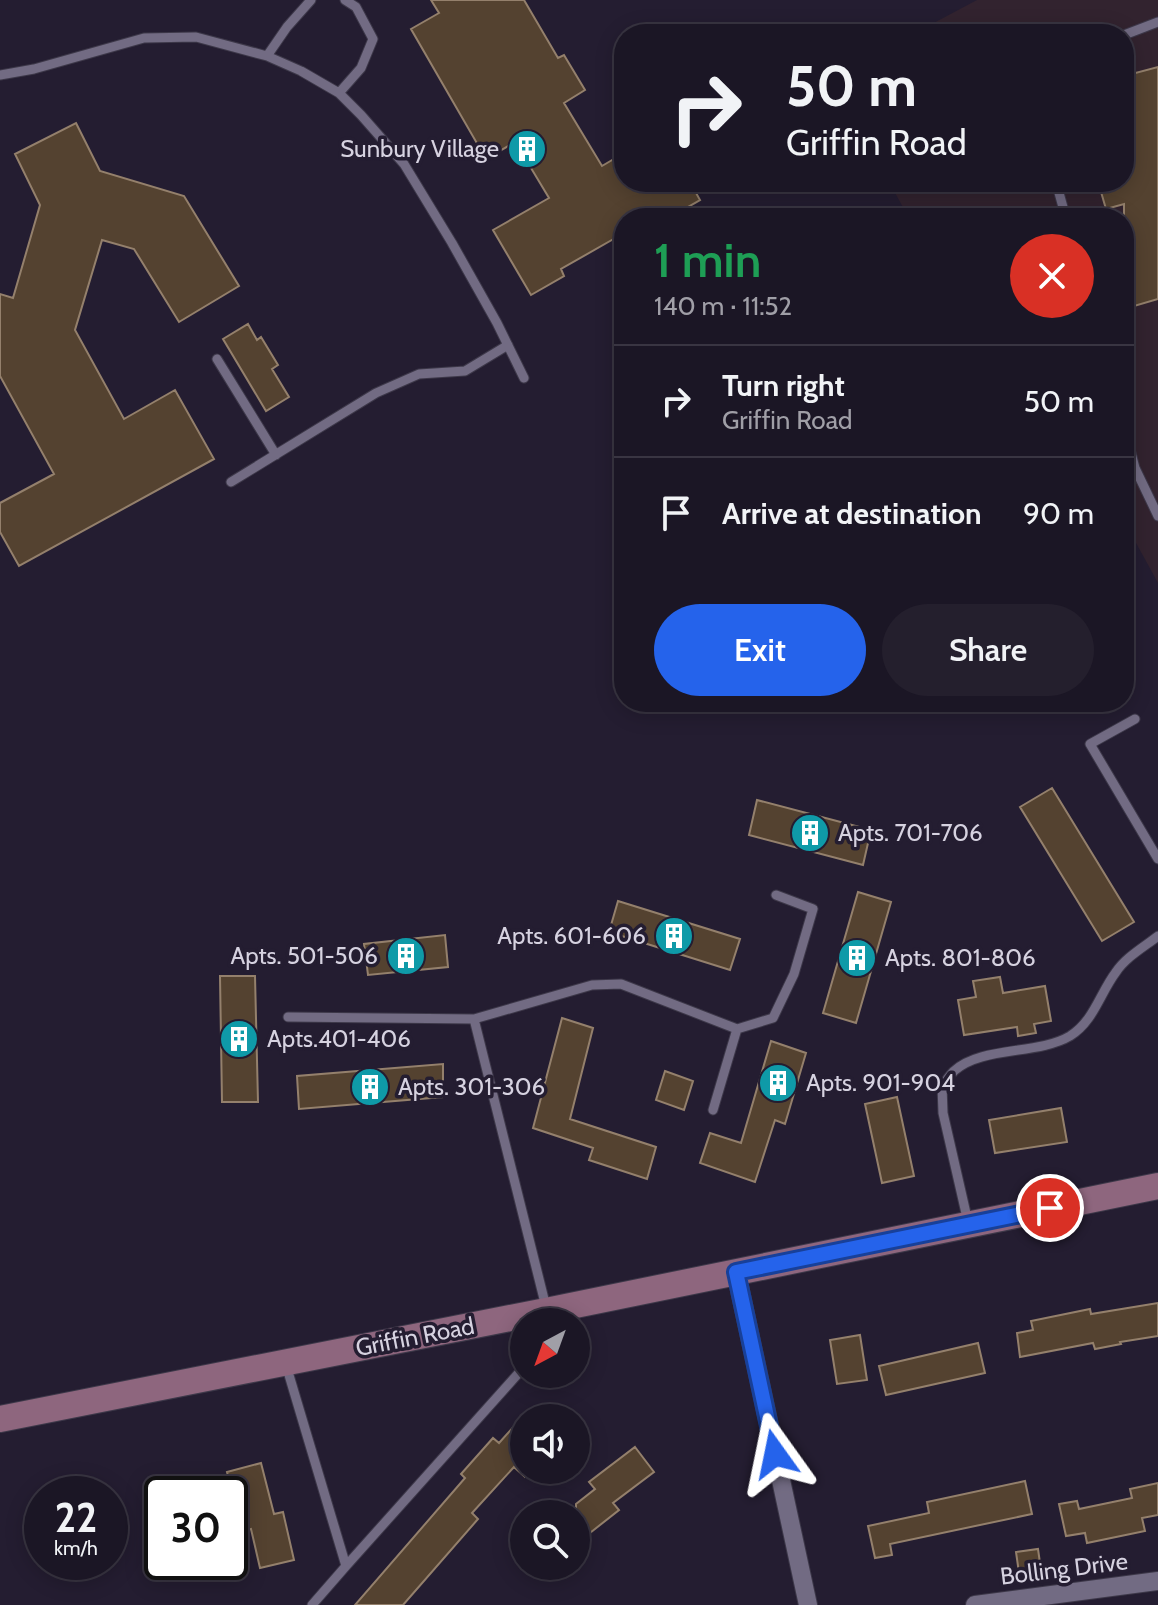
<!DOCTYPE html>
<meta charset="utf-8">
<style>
:root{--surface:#1b1625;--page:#241f2d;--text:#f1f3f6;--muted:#a09fa7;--line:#393542;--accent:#2563eb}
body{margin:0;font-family:Cabin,sans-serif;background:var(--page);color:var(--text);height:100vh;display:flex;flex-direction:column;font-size:30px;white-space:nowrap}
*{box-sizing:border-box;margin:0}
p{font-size:26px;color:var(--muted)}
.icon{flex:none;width:44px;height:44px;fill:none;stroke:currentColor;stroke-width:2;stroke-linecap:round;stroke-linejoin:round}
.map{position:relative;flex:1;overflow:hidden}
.panel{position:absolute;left:614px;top:208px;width:520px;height:504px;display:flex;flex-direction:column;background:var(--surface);border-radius:32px;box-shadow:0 4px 20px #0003,0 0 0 2px var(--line)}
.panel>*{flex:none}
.top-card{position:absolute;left:614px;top:24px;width:520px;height:168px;border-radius:32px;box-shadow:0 4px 20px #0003,0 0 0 2px var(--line);background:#1b1625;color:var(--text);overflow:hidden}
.needle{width:52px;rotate:221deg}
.buttons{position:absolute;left:510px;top:1308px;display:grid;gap:16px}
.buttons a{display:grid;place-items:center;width:80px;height:80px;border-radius:50%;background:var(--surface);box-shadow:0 4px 20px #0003,0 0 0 2px var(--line);font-size:40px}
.speed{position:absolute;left:24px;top:1476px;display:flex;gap:16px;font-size:40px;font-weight:700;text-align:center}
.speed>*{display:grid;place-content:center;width:104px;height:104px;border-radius:50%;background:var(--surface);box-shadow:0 4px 20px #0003,0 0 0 2px var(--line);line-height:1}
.speed small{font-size:20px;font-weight:400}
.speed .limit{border:4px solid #111;border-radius:12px;background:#fff;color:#111}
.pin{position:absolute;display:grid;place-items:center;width:68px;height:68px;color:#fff;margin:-34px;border:4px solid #fff;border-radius:50%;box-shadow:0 2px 8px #0007}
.me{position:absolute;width:88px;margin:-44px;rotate:348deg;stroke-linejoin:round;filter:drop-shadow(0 0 6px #0008)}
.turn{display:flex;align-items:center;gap:28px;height:168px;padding:0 40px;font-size:36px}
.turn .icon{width:104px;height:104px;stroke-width:2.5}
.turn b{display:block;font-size:56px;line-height:68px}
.round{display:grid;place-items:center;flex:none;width:84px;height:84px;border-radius:42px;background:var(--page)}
.overview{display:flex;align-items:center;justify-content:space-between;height:136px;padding:0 40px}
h1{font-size:48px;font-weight:600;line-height:60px;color:#1e9e55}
.button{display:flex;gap:16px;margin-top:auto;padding:16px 40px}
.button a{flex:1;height:92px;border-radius:48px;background:var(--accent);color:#fff;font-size:32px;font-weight:600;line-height:92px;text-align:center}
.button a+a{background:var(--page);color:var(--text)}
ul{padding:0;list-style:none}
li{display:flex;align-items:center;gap:24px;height:112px;padding:0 40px;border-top:2px solid var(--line)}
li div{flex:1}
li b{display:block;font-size:30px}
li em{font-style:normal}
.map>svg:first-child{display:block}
.commercial{fill:#32232f}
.building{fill:#544230;stroke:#94806c;stroke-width:2}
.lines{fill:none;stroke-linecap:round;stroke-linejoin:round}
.lane-casing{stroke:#3d3849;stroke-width:11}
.street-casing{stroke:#3d3849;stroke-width:20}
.secondary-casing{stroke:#3d3849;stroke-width:28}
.lane{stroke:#726b83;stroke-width:9}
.street{stroke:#726b83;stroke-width:18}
.secondary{stroke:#8e667e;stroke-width:26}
.route-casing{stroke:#184099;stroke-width:20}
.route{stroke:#2563eb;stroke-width:14}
.labels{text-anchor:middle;stroke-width:7;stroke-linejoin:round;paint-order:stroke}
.poi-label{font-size:24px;fill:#d6d2e0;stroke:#241d31;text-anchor:start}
.street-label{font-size:24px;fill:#d6d2e0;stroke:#241d31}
</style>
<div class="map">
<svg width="1158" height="1605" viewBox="0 0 1158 1605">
<rect width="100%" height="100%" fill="#241d31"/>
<!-- commercial -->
<path class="commercial" d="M977 0H1158V583L1124 521V218H909L889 182H1124V34H913Z"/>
<!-- building -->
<path class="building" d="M431 0H524L558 58 564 55 585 90 564 103 602 166 624 153V182H690L700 200 672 216 668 208 650 218H624V233L561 269 564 276 531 295 493 230 549 198 525 158 520 161 510 145 486 159 411 29 439 13Z
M1158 67V299L1124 309V204L1106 209 1099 185 1109 182H1124V76Z
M76 123 100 171 184 196 239 286 179 322 134 249 102 240 75 330 124 419 175 390 214 459 19 566 0 532V503L54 474 0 376V294L13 298 40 205 15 154Z
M248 324 257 340 261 337 278 365 272 369 289 397 266 411 223 339Z
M1052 788 1134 922 1102 941 1020 807Z
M757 800 871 830 863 865 749 835Z
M858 892 891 902 856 1023 823 1013Z
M618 901 740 939 730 970 609 932Z
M445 935 448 967 368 975 364 944Z
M220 976H255L258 1102H222Z
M1000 977 1003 993 1045 986 1051 1021 1034 1024 1036 1033 1018 1036 1017 1027 964 1035 958 1000 976 997 973 981Z
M562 1018 593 1028 570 1119 656 1147 647 1179 589 1160 593 1148 533 1128Z
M771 1041 806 1053 785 1124 775 1120 755 1182 700 1163 710 1133 741 1143Z
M443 1064V1097L299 1109 297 1076Z
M665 1071 693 1081 684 1110 656 1100Z
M897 1097 914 1176 882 1183 865 1104Z
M1061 1108 1067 1142 995 1153 989 1120Z
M1158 1303V1336L1120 1342 1121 1344 1095 1349 1093 1343 1020 1357 1017 1333 1033 1330 1031 1321 1090 1309 1091 1314Z
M860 1335 867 1380 837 1384 830 1340Z
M978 1343 985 1373 886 1395 879 1366Z
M524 1415V1476L514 1467 472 1513 478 1519 403 1605H355L465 1478 461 1474 493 1438 499 1443Z
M635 1447 654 1472 613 1503 619 1510 576 1544V1504L595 1489 589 1482Z
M261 1463 274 1514 283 1512 294 1560 260 1568 251 1529 242 1531 227 1472Z
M1025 1481 1032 1514 890 1544 892 1555 875 1558 868 1526 929 1513 927 1502Z
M1158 1483V1515L1142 1518 1145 1531 1087 1543 1085 1533 1066 1536 1059 1504 1077 1501 1079 1509 1132 1498 1130 1489Z
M1038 1549 1041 1570 1019 1573 1016 1552Z"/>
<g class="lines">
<!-- lane casing -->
<g class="lane-casing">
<path id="lane" d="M1124 35 1158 22
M267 56 287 27 311 0
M0 75 34 69 144 38 196 37 267 56 301 71 339 93 361 115 404 164 452 243 497 323 524 378
M339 93 361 68 373 39 356 7 345 0
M1056 182 1066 218
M217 359 276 455
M1124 427 1135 468 1158 516
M231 482 376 393 419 374 465 371 508 345
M1135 719 1090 744 1158 859
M288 1017 474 1019 592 985 621 984 737 1029 773 1018 794 974 813 909 776 895
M474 1019 546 1307
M713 1110 737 1029
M968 1222 943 1113 942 1086C946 1081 950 1075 954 1071 981 1046 1038 1055 1070 1036 1094 1021 1100 993 1116 972 1126 957 1144 947 1158 936
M286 1365 346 1566 524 1367
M312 1605 346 1566"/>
</g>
<!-- street casing -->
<g class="street-casing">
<path id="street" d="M736 1272 808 1605
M975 1605 1158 1581"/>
</g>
<!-- secondary casing -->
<g class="secondary-casing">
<path id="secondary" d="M0 1419 546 1311 1158 1186"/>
</g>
<!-- lane -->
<use href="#lane" class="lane"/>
<!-- street -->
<use href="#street" class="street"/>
<!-- secondary -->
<use href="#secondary" class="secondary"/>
</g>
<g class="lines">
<!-- route casing -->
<g class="route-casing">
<path id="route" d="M775 1454 736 1272 1050 1208"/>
</g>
<!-- route -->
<use href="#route" class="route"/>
</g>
<!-- icons -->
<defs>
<g id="building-disc" transform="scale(2)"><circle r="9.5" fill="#0f9aa8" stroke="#241d31"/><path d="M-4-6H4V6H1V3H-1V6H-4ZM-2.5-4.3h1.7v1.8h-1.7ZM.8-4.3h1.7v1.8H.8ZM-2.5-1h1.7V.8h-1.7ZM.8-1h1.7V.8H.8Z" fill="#fff"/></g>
</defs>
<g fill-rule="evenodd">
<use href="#building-disc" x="527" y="149"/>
<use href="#building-disc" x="810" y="833"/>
<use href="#building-disc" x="674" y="936"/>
<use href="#building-disc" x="406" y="956"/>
<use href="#building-disc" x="857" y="958"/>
<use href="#building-disc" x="239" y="1039"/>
<use href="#building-disc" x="778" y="1083"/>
<use href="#building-disc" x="370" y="1087"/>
</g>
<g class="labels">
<!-- poi labels -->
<g class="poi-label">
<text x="499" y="157" text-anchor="end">Sunbury Village</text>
<text x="838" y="841">Apts. 701-706</text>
<text x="646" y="944" text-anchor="end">Apts. 601-606</text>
<text x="378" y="964" text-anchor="end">Apts. 501-506</text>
<text x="885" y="966">Apts. 801-806</text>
<text x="267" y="1047">Apts.401-406</text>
<text x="806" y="1091">Apts. 901-904</text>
<text x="398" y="1095">Apts. 301-306</text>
</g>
<!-- street labels -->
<g class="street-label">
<text transform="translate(415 1337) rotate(-11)" y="8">Griffin Road</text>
<text transform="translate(1064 1569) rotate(-7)" y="8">Bolling Drive</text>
</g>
</g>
</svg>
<div class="buttons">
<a><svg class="needle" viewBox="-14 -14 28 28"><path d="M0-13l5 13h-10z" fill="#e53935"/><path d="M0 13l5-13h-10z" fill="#a09fa7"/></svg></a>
<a><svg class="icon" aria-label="sound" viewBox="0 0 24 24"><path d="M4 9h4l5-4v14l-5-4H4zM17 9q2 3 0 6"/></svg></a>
<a><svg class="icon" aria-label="search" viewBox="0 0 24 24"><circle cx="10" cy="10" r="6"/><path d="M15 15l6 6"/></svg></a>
</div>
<div class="speed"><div>22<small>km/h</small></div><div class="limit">30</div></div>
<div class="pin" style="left:1050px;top:1208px;background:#d93025"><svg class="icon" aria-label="arrive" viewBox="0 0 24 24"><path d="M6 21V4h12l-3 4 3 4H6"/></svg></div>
<svg class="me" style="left:775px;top:1454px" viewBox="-20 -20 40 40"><path d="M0-17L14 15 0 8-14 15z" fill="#2563eb" stroke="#fff" stroke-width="4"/></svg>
<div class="top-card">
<div class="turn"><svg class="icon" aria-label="right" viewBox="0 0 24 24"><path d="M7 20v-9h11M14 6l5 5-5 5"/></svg><div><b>50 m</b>Griffin Road</div></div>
</div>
<section class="panel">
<div class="overview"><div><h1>1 min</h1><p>140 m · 11:52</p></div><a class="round" style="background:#d93025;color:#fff"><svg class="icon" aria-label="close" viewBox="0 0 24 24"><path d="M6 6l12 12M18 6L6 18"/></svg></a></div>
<ul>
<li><svg class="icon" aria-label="right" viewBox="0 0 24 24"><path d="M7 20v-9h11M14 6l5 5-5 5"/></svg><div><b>Turn right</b><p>Griffin Road</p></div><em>50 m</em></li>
<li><svg class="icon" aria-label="arrive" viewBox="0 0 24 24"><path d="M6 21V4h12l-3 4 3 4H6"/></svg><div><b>Arrive at destination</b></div><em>90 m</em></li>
</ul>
<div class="button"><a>Exit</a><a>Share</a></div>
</section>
</div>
